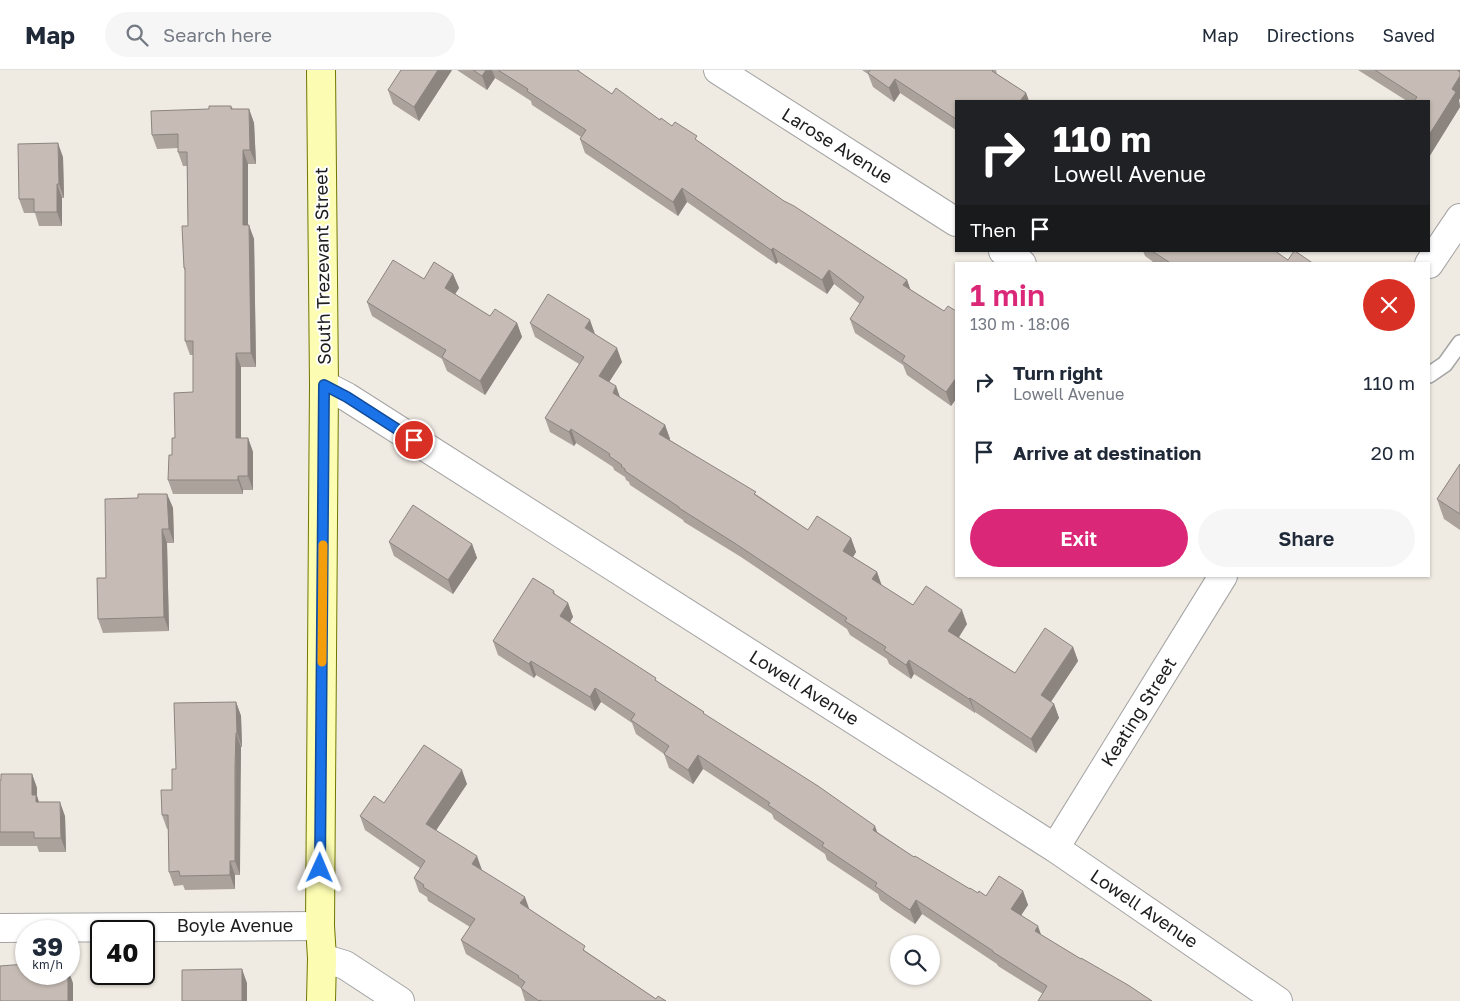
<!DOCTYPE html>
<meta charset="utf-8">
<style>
:root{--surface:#fff;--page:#f6f6f7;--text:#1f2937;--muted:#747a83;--line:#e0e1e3;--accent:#db2777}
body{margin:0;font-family:"Golos Text",sans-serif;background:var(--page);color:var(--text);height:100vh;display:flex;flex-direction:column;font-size:19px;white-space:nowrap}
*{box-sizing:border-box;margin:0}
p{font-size:16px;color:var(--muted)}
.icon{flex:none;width:28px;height:28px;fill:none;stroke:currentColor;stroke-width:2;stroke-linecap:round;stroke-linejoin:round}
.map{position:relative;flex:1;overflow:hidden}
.drawer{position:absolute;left:955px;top:192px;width:475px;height:315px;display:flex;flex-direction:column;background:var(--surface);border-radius:0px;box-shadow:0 1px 4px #0004}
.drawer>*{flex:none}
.guide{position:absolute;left:955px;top:30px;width:475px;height:152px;border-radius:0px;box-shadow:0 1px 4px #0004;background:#202124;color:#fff;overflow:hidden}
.buttons{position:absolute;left:890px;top:865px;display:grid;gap:10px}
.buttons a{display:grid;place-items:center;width:50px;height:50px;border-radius:50%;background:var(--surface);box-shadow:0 1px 4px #0004;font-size:25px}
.speed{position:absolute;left:15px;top:850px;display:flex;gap:10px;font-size:25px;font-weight:700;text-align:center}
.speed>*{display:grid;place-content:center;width:65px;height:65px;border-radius:50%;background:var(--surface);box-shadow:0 1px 4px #0004;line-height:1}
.speed small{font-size:12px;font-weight:400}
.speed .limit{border:2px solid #111;border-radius:8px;background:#fff;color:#111}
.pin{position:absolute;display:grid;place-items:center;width:42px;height:42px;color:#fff;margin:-21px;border:2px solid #fff;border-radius:50%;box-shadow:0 1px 5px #0007}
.me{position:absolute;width:55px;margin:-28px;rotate:1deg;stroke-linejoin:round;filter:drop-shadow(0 0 4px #0008)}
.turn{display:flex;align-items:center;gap:18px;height:105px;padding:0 15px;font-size:22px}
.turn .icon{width:65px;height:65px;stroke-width:2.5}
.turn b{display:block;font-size:35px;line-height:42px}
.then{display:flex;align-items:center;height:48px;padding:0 15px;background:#0003;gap:10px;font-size:19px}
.round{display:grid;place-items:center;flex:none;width:52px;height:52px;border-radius:26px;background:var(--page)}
.overview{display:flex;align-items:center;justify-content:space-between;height:85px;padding:0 15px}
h1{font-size:30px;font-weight:600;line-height:38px;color:var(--accent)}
.button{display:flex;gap:10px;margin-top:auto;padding:10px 15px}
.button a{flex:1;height:58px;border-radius:30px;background:var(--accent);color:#fff;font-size:20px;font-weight:600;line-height:58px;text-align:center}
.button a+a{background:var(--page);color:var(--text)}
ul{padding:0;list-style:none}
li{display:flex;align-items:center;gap:15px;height:70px;padding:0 15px}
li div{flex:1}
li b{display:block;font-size:19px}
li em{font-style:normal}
header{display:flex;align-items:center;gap:30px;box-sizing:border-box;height:70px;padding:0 25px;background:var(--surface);border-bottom:1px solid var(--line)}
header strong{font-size:24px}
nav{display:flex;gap:28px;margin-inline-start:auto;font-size:18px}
.search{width:350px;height:45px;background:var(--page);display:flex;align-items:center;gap:12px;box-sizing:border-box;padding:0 18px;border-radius:28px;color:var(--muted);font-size:19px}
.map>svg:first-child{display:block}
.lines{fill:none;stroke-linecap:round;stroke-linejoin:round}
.lane-casing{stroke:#a4a4a4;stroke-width:18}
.street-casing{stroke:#a4a4a4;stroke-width:30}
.secondary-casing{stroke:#717800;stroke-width:30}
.lane{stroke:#fff;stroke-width:15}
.street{stroke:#fff;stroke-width:28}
.secondary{stroke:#fcfcb2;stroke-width:28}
.wall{fill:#aba29c}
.shaded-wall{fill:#8b847f}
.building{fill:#c7bcb5;stroke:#8b847f}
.route-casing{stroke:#114b97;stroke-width:12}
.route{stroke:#1a73e8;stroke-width:9}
.slow{stroke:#f59e0b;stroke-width:9}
.labels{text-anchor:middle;stroke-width:4;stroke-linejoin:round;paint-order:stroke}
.street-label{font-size:18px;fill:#1d1d1d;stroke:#fff}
</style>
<header>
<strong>Map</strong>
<div class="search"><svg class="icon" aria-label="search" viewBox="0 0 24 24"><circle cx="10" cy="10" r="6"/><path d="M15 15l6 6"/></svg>Search here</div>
<nav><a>Map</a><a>Directions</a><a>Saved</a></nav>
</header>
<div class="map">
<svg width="1460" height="931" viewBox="0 0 1460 931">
<rect width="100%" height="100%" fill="#efeae2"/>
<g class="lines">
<!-- lane casing -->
<g class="lane-casing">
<path id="lane" d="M1429 305 1445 294 1460 273"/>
</g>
<!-- street casing -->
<g class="street-casing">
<path id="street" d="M718 0 956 152
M1003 181 1022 194
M1429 194 1460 148
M324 315 347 327 1055 778 1278 931
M1055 778 1223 506
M0 858 320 856
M322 888 345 895 400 931"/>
</g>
<!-- secondary casing -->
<g class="secondary-casing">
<path id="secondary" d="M321 0 324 315 320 856 322 888 321 931"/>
</g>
<!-- lane -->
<use href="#lane" class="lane"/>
<!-- street -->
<use href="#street" class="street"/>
<!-- secondary -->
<use href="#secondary" class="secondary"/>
</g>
<!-- wall -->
<path class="wall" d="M401 0H452L419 51 393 34 388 20Z
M457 0H579L580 3 612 24 672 56 699 72 784 131 907 210 910 219 944 241H956V329L951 336 907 305 903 295 855 263 850 249 860 234 834 214 827 224 778 192 776 194 687 132 678 146 585 83 580 69 581 67 532 35 531 31 495 8 487 20Z
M862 0H996L997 4 1026 23 1029 31H956V60L900 23 894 32 873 17 868 4Z
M1358 0H1460V28L1459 30 1460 37 1429 87V31H1407Z
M231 36 233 39H249L254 53 256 94H248V155L254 169 256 297H241V368H248L253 382V420H243V424H173L168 410 175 368 193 322V285H190L185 271V201L184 198 188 156 187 96H183L178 82V78L157 79 152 65 209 39Z
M63 87 64 128H62V156H39L35 143H24L19 129Z
M1143 181H1275L1288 190 1314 194H1154L1152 191 1145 186Z
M453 204 459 218 455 224 490 246 517 253 522 267 485 325 447 301 442 289 372 246 367 232 424 209Z
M530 253 622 292 609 312 616 316 620 328 665 355 670 369V370L757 425 808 460 851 468 856 482 853 487 877 502 881 515 913 535 967 554 959 567 1015 603 1073 577 1078 591 1051 632 1054 634 1059 648 1036 683 975 642V643L914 604 911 609 889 594 887 589 850 565 847 559 741 487 684 452 683 450 630 415 629 412 626 410 625 407 614 400 613 397 576 373 574 376 550 362 545 348 579 294 535 267Z
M1460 394V460L1444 449 1437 429Z
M167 424 173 438 174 473H167L169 561 103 563 98 549 106 508 138 428Z
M389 472 472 474 477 488 453 524 394 486Z
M554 521 555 525 568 533 573 547 570 552 658 612 704 642V644L914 787 970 819 978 823 986 826 1023 821 1028 835 1021 845 1041 865 1081 889 1043 924 998 896 997 894 922 844 915 854 894 840 880 830 878 824 827 790 825 784 774 749 772 744 703 699 693 714 669 698 664 684 636 664 632 653 601 632 595 641 536 605 534 608 498 585 493 571Z
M236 632 241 646 242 677H241L240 710V805H235V819L185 820 183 815 174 816 169 802 168 759H167L162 745 172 720 176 699Z
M32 704 37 718V726L39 732 65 746 66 782H39L37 776H0V710Z
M467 714 436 760 482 800 529 839 587 882 656 929 666 931H525L521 918 466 884 461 870 470 857 428 831 427 827 419 822 414 808 420 798 365 760 360 746 384 733Z"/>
<!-- shaded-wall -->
<path class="shaded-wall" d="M438 0H452L419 51 414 37Z
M486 0H492L495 8 487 20 482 6Z
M1457 0H1460V28L1459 30 1460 37 1429 87V65L1452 19Z
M895 9 900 23 894 32 889 18Z
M1026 23 1029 31H1020Z
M249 39 254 53 256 94 250 80Z
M58 73 63 87 64 128 59 114Z
M243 80 248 94V169L243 155Z
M57 114 62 128V156L57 142Z
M682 118 687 132 678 146 673 132Z
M249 155 254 169 256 297 251 283Z
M773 178 778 192 776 194 771 180Z
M829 200 834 214 827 224 822 210Z
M453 204 459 218 450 232 445 218Z
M907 210 912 224 903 215Z
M590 250 595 264 585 258Z
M517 253 522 267 485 325 480 311Z
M617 278 622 292 604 320 599 306Z
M236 283 241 297V382L236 368Z
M956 308V329L951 336 946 322Z
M616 316 621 330 613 323Z
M665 355 670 369 664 378 659 364Z
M571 359 576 373 574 376 569 362Z
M248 368 253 382V420L248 406Z
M238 406 243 420V424L238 410Z
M167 424 173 438 174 473 169 459Z
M162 459 167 473 169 561 164 547Z
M851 468 856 482 848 495 843 481Z
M472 474 477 488 453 524 448 510Z
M877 502 882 516 872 509Z
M568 533 573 547 565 560 560 546Z
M962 540 967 554 954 575 948 561Z
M1073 577 1078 591 1046 639 1041 625Z
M909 590 914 604 911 609 906 595Z
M531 591 536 605 534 608 529 594Z
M595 618 601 632 595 641 590 627Z
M970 628 975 642V643L969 629Z
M236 632 241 646 242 677 237 663Z
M1054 634 1059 648 1036 683 1031 669Z
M236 663 241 677 240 805 235 791Z
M698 685 703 699 693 714 688 700Z
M462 700 467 714 431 768 426 754Z
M32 704 37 718V726L41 739 32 725Z
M60 732 65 746 66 782 61 768Z
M875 756 880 770 873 760Z
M477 786 482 800 472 794Z
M230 791 235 805V819L230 805Z
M1023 821 1028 835 1016 853 1011 839Z
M525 827 530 841 520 833Z
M916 830 922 844 915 854 910 840Z
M1038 856 1043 870 1035 861Z
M242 899 247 913V931H242Z
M69 902 73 913V931H68V904H69Z"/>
<!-- building -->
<path class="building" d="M401 0H438L414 37 388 20Z
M473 0H486L482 6Z
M498 0H577L612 24 616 18 660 50 661 48 672 56 675 52 697 66 695 69 784 131 794 136 907 210 903 215 944 241 948 236 956 241V308L946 322 902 291 905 286 850 249 864 227 829 200 822 210 773 178 771 180 682 118 673 132 580 69 586 60 527 21 528 19Z
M870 0H993L992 1 1026 23 1020 31H956V49L895 9 889 18 868 3Z
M1375 0H1457L1460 2V6L1452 19 1456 22 1429 65V31H1414L1417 27Z
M209 36H231V39H249L250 80H243V155H249L251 283H236V368H248V406H238V410H168L169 385H172V368H175L174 323 193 322V271H185V198H184L182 156H188L187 82H178V64L152 65 151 41 209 39Z
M58 73 59 114H57V142H34V129H19L18 74Z
M1152 181H1275L1288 190 1294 181H1295L1314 194H1172Z
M393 190 424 209 434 192 453 204 445 218 490 246 495 239 517 253 480 311 442 287 446 280 367 232Z
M548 224 590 250 585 258 617 278 599 306 616 316 613 323 665 355 659 364 756 422 754 424 808 460 817 446 851 468 843 481 877 502 872 509 913 535 926 516 962 540 948 561 1015 603 1045 558 1073 577 1041 625 1054 634 1031 669 970 628 969 629 909 590 906 595 884 580 886 577 845 551 847 548 736 474 679 438V437L625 401V399L621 396 622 395 609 386 610 384 571 359 569 362 545 348 584 287 530 253Z
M1460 394V444L1437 429Z
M138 424H167L169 459H162L164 547 98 549 97 508H106L105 429 138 428Z
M413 435 472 474 448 510 389 472Z
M533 508 554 521 553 523 568 533 560 546 656 608 655 610 704 642 703 643 818 716 875 756 873 760 914 787 915 786 970 819V818L978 823 979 821 986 826 999 806 1023 821 1011 839 1038 856 1035 861 1081 889V888L1128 915 1152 931H1038L1047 916 993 882V881L916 830 910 840 889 826 875 816 877 813 822 776 824 773 768 735 770 733 698 685 688 700 664 684 669 676 631 650 635 644 595 618 590 627 531 591 529 594 493 571Z
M236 632 237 663H236L235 696V791H230V805L180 806 179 801 169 802 168 745H162L161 720H172V699H176L174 633Z
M424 675 462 700 426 754 477 786 472 794 525 827 520 833 585 876 583 880 656 929 658 926 666 931H542L540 930 539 931 521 918 525 912 518 907 519 906 461 870 475 849 423 817 424 815 414 808 425 791 360 746 374 726 384 733Z
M1 704H32V725H36V732H60L61 768H34V762H0V710H1Z
M26 894V904H68V931H0V896Z
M242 899V931H182V900Z"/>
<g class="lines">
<!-- route casing -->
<g class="route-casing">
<path id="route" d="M320 798 324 315 347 327 414 370"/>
</g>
<!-- route -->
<use href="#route" class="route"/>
<!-- slow -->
<path class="slow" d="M322 592 323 475"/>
</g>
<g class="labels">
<!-- street labels -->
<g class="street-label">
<text transform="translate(837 76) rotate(32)" y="6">Larose Avenue</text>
<text transform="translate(323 196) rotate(-91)" y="6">South Trezevant Street</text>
<text transform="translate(804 618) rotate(32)" y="6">Lowell Avenue</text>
<text transform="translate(1139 642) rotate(-58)" y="6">Keating Street</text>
<text transform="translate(1144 839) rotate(34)" y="6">Lowell Avenue</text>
<text x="235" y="862">Boyle Avenue</text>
</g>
</g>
</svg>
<div class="buttons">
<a><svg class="icon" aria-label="search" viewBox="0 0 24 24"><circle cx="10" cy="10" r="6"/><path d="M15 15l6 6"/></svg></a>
</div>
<div class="speed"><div>39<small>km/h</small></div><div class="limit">40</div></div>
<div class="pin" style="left:414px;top:370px;background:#d93025"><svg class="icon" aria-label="arrive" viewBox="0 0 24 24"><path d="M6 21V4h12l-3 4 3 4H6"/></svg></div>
<svg class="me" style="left:320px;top:798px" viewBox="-20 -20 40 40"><path d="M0-17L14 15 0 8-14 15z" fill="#1a73e8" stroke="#fff" stroke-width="4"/></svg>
<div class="guide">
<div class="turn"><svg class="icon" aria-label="right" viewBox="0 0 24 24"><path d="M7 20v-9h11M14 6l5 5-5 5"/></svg><div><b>110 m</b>Lowell Avenue</div></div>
<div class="then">Then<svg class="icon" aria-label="arrive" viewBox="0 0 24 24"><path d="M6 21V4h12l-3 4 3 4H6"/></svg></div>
</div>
<section class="drawer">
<div class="overview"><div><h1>1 min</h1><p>130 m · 18:06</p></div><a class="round" style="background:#d93025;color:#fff"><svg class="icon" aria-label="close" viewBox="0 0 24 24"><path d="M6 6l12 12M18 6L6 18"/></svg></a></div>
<ul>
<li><svg class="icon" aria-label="right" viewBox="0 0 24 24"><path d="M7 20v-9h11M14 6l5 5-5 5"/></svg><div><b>Turn right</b><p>Lowell Avenue</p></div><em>110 m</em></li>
<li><svg class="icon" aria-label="arrive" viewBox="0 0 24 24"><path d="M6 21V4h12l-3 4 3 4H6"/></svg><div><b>Arrive at destination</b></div><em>20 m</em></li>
</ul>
<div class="button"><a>Exit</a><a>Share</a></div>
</section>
</div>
